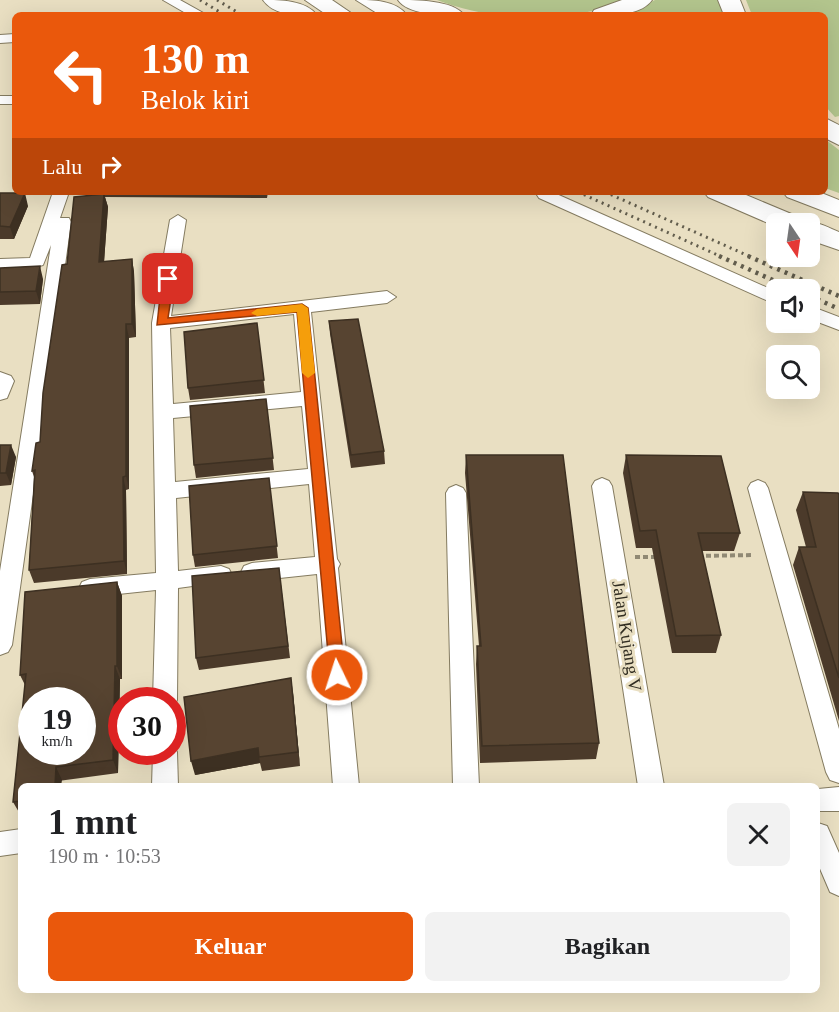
<!DOCTYPE html>
<html lang="id">
<meta charset="utf-8">
<style>
:root{--surface:#fff;--page:#f2f2f2;--text:#202124;--muted:#757577;--accent:#ea580c}
body{margin:0;font-family:Georgia,serif;background:var(--page);color:var(--text);height:100vh;display:flex;flex-direction:column;font-size:22px;white-space:nowrap}
*{box-sizing:border-box;margin:0}
p{font-size:20px;color:var(--muted)}
.icon{flex:none;width:33px;height:33px;fill:none;stroke:currentColor;stroke-width:2;stroke-linecap:round;stroke-linejoin:round}
.map{position:relative;flex:1;overflow:hidden}
.side{position:absolute;left:18px;top:783px;width:802px;height:210px;display:flex;flex-direction:column;background:var(--surface);border-radius:9px;box-shadow:0 6px 24px #0002}
.side>*{flex:none}
.guide{position:absolute;left:12px;top:12px;width:816px;height:183px;border-radius:9px;box-shadow:0 6px 24px #0002;background:#ea580c;color:#fff;overflow:hidden}
.needle{width:39px;rotate:167deg}
.buttons{position:absolute;left:766px;top:213px;display:grid;gap:12px}
.buttons a{display:grid;place-items:center;width:54px;height:54px;border-radius:9px;background:var(--surface);box-shadow:0 6px 24px #0002;font-size:30px}
.speed{position:absolute;left:18px;top:687px;display:flex;gap:12px;font-size:30px;font-weight:700;text-align:center}
.speed>*{display:grid;place-content:center;width:78px;height:78px;border-radius:50%;background:var(--surface);box-shadow:0 6px 24px #0002;line-height:1}
.speed small{font-size:15px;font-weight:400}
.speed .limit{border:9px solid #d22;background:#fff;color:#111}
.pin{position:absolute;display:grid;place-items:center;width:51px;height:51px;color:#fff;margin:-26px;border-radius:12px;box-shadow:0 3px 9px #0006}
.me{position:absolute;width:66px;margin:-33px;rotate:356deg;stroke-linejoin:round;filter:drop-shadow(0 0 4px #0008)}
.turn{display:flex;align-items:center;gap:21px;height:126px;padding:0 30px;font-size:27px}
.turn .icon{width:78px;height:78px;stroke-width:2.5}
.turn b{display:block;font-size:42px;line-height:51px}
.then{display:flex;align-items:center;height:57px;padding:0 30px;background:#0003;gap:12px;font-size:22px}
.round{display:grid;place-items:center;flex:none;width:63px;height:63px;border-radius:9px;background:var(--page)}
.headline{display:flex;align-items:center;justify-content:space-between;height:102px;padding:0 30px}
h1{font-size:36px;font-weight:600;line-height:45px}
.primary-button{display:flex;gap:12px;margin-top:auto;padding:12px 30px}
.primary-button a{flex:1;height:69px;border-radius:9px;background:var(--accent);color:#fff;font-size:24px;font-weight:600;line-height:69px;text-align:center}
.primary-button a+a{background:var(--page);color:var(--text)}
.map>svg:first-child{display:block}
.green{fill:#b3c58d}
.lines{fill:none;stroke-linecap:round;stroke-linejoin:round}
.street-casing{stroke:#847b60;stroke-width:2}
.highway-casing{stroke:#847b60;stroke-width:2}
.path{stroke:#908974;stroke-width:4;stroke-dasharray:5 3;stroke-linecap:butt}
.street{fill:#fff;fill-rule:evenodd}
.highway{fill:#fff;fill-rule:evenodd}
.rail-far1{stroke:#625d4d;stroke-width:3;stroke-dasharray:2 4.5;stroke-linecap:butt}
.rail{stroke:#625d4d;stroke-width:4.5;stroke-dasharray:3 5;stroke-linecap:butt}
.wall{fill:#4b3a2a}
.shaded-wall{fill:#3d3022}
.building{fill:#574431;stroke:#3d3022;stroke-width:1.5;fill-rule:evenodd}
.route{fill:#ea580c;stroke:#983908;stroke-width:1.5}
.slow{fill:#f59e0b}
.labels{text-anchor:middle;stroke-width:6;stroke-linejoin:round;paint-order:stroke}
.street-label{font-size:18px;fill:#312d22;stroke:#e9dfc2}
</style>
<div class="map">
<svg width="839" height="1012" viewBox="0 0 839 1012">
<rect width="100%" height="100%" fill="#e9dfc2"/>
<!-- green -->
<path class="green" d="M437 0H627C572 24 492 22 437 0Z
M655 0H720L725 15H624Z
M746 0H839V116L835 117 825 106V15H752Z
M825 139 839 150V193L825 188Z"/>
<g class="lines">
<!-- street casing -->
<g class="street-casing">
<path id="street" d="M163 0H180L207 15H189Z
M15 34V42L0 43V35Z
M0 96H15V104H0Z
M53 192H69L60 218H69L71 222 12 645 8 652 0 655V571L51 245 43 265 29 269H0V259L30 258Z
M539 192H552L777 292V305L539 198 537 195Z
M178 215 186 220 171 316 387 291 396 297 387 303 311 312 337 559 340 564 338 568 359 786H333L317 574 252 581 244 578 241 572 244 566 252 563 315 557 309 484 176 498 178 571 221 566 229 569 232 575 229 581 178 588 177 700 173 707 172 700H153L156 590 90 597 82 594 79 588 82 582 90 579 156 573 152 323 170 220ZM294 314 301 392 173 404 170 328ZM302 406 308 469 175 482 173 418Z
M810 306 839 317V330L810 319Z
M0 372 11 376 14 381 7 398 0 400Z
M602 478 609 481 612 486 664 786H638L592 486 595 481Z
M758 480 765 483 768 488 839 729V783L830 780 826 772 748 488 751 483Z
M456 485 463 488 466 493 479 786H453L446 493 449 488Z
M172 744 177 752 178 786H152L153 752H172Z
M839 787V811H818V789Z
M818 823 827 826 839 853V896L830 892 818 864Z
M21 829V853L0 856V832Z"/>
</g>
<!-- highway casing -->
<g class="highway-casing">
<path id="highway" d="M263 0C281 0 305 0 317 15 299 15 275 17 263 0Z
M305 0H332L354 15H327Z
M356 0C374 0 395 0 407 15H380Z
M398 0C416 0 453 0 464 15 446 15 409 16 398 0Z
M622 0H652C640 17 609 15 591 15L594 10Z
M718 0H740L746 15H724Z
M825 118 839 125V145L825 138Z
M704 192H739L801 218 805 223C816 220 828 228 839 232V250L810 240V224H777V227L708 197Z
M783 192H819L839 200V217L787 197Z"/>
</g>
<!-- path -->
<path class="path" d="M698 556 754 555
M635 557H658"/>
<!-- street -->
<use href="#street" class="street"/>
<!-- highway -->
<use href="#highway" class="highway"/>
<!-- rail-far1 -->
<path class="rail-far1" d="M200 0 223 14
M217 0 242 15
M578 192 722 257
M605 192 751 257"/>
<!-- rail -->
<path class="rail" d="M719 256 795 290
M748 256 839 296
M810 296 839 309"/>
</g>
<!-- wall -->
<path class="wall" d="M99 192H268L267 198 105 197 108 207 104 262 132 259 134 272 136 337 129 338V489L126 490 127 574 34 583 29 570 34 477 32 471 40 442 67 264 100 195Z
M0 193 28 206 14 239H0Z
M0 268 43 279 40 304 0 305Z
M329 321 384 451 385 464 351 468 330 334Z
M257 323 265 393 190 400 188 388Z
M266 399 274 470 196 478 194 465Z
M0 445 16 457 11 485 0 486Z
M466 455 599 743 596 759 480 763 476 664 477 646H479L465 473Z
M626 455 740 533 734 551H702L721 635 716 653H672L652 548H636L623 473Z
M269 478 278 558 195 567 193 555Z
M803 492 839 495V721L793 565 799 547H806L796 510Z
M279 568 290 658 199 670 196 658Z
M117 582 122 596V679H120L118 773 21 786V814H20L13 802 25 685 20 675Z
M293 693 300 766 262 771 260 763 195 775Z"/>
<!-- shaded-wall -->
<path class="shaded-wall" d="M25 193 28 206 14 239 10 227Z
M104 194 108 207 103 276 99 262Z
M132 259 134 272 136 337 132 324Z
M40 266 43 279 40 304 36 291Z
M126 324 129 338V489L126 476Z
M11 445 16 457 11 485 6 473Z
M123 477 126 490 127 574 124 561Z
M117 582 122 596V679L117 666Z
M115 666 120 679 118 773 113 760Z
M291 678 293 693 300 766 298 752Z
M258 748 260 763 195 775 191 761Z
M56 767 62 780 61 786H55Z"/>
<!-- building -->
<path class="building" d="M0 193H25L10 227 0 226Z
M104 194 99 262 132 259V324H126V476L123 477 124 561 29 570 35 470 32 471 36 443 40 442 43 393 62 265 67 264 74 197Z
M40 266 36 291 0 292V268Z
M358 319 384 451 351 455 329 321Z
M257 323 264 380 188 388 184 332Z
M266 399 273 458 194 465 190 406Z
M0 445H11L6 473H0Z
M466 455H563L599 743 482 746 477 646H481Z
M626 455 721 456 740 533H698L721 635 676 636 656 530 640 531Z
M269 478 277 546 193 555 189 486Z
M803 492 838 493 839 495V678L799 547H816Z
M279 568 288 646 196 658 192 576Z
M117 582V666H115L113 760 56 767 55 786H21V801L13 802 26 674 20 675 25 592ZM32 700H82V752H32Z
M291 678 298 752 259 757 258 748 191 761 184 697Z"/>
<!-- route -->
<path class="route" d="M168 276 174 279 168 318 302 304 308 308 345 675 343 680H332L330 675 297 312 157 325 162 279Z"/>
<!-- slow -->
<path class="slow" d="M302 304 308 308 315 373 308 378 302 373 297 312 257 316 251 313 257 309Z"/>
<g class="labels">
<!-- street labels -->
<g class="street-label">
<text transform="translate(627 636) rotate(81)" y="6">Jalan Kujang V</text>
</g>
</g>
</svg>
<div class="buttons">
<a><svg class="needle" viewBox="-14 -14 28 28"><path d="M0-13l5 13h-10z" fill="#e53935"/><path d="M0 13l5-13h-10z" fill="#757577"/></svg></a>
<a><svg class="icon" aria-label="sound" viewBox="0 0 24 24"><path d="M4 9h4l5-4v14l-5-4H4zM17 9q2 3 0 6"/></svg></a>
<a><svg class="icon" aria-label="search" viewBox="0 0 24 24"><circle cx="10" cy="10" r="6"/><path d="M15 15l6 6"/></svg></a>
</div>
<div class="speed"><div>19<small>km/h</small></div><div class="limit">30</div></div>
<div class="pin" style="left:168px;top:279px;background:#d93025"><svg class="icon" aria-label="arrive" viewBox="0 0 24 24"><path d="M6 21V4h12l-3 4 3 4H6"/></svg></div>
<svg class="me" style="left:337px;top:675px" viewBox="-20 -20 40 40"><circle r="17" fill="#ea580c" stroke="#fff" stroke-width="3"/><path d="M0-11L8 9 0 5-8 9z" fill="#fff"/></svg>
<div class="guide">
<div class="turn"><svg class="icon" aria-label="left" viewBox="0 0 24 24"><path d="M17 20v-9H6M10 6l-5 5 5 5"/></svg><div><b>130 m</b>Belok kiri</div></div>
<div class="then">Lalu<svg class="icon" aria-label="right" viewBox="0 0 24 24"><path d="M7 20v-9h11M14 6l5 5-5 5"/></svg></div>
</div>
<section class="side">
<div class="headline"><div><h1>1 mnt</h1><p>190 m · 10:53</p></div><a class="round"><svg class="icon" aria-label="close" viewBox="0 0 24 24"><path d="M6 6l12 12M18 6L6 18"/></svg></a></div>
<div class="primary-button"><a>Keluar</a><a>Bagikan</a></div>
</section>
</div>
